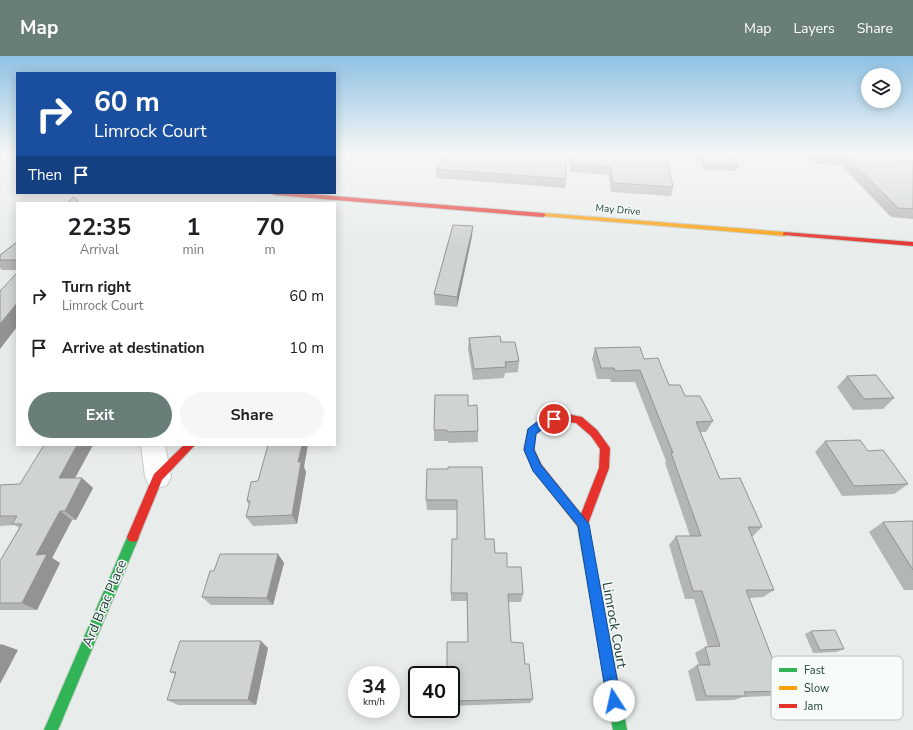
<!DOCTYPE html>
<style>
:root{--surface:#fff;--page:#f6f6f6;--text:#202124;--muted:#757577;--accent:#697e78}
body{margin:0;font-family:"Nunito Sans",sans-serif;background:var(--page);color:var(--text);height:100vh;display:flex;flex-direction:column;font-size:15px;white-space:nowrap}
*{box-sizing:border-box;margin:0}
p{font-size:13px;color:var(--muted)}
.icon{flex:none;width:22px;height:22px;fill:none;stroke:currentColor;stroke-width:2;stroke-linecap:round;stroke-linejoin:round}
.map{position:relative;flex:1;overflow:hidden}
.side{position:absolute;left:16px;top:146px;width:320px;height:244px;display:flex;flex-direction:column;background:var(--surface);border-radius:0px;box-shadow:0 2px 10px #0003}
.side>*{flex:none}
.banner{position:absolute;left:16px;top:16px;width:320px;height:122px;border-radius:0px;box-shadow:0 2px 10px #0003;background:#1a4fa0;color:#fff;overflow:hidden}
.buttons{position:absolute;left:861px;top:12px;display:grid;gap:8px}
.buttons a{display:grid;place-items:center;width:40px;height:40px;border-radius:50%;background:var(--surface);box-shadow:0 2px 10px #0003;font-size:20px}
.speed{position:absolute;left:348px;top:610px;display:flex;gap:8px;font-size:20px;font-weight:700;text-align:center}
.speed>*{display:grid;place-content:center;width:52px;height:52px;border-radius:50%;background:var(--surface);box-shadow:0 2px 10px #0003;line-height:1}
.speed small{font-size:10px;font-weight:400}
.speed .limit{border:2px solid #111;border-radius:6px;background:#fff;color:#111}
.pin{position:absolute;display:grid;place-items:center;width:34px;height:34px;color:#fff;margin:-17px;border:2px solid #fff;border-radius:50%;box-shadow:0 1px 4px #0007}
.me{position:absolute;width:44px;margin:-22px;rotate:350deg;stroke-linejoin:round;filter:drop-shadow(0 0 3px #0008)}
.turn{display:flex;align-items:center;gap:14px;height:84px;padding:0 12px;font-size:18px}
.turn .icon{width:52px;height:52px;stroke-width:2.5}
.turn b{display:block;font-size:28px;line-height:34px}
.then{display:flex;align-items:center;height:38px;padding:0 12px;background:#0003;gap:8px;font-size:15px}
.eta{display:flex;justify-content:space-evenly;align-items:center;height:68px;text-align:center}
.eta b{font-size:24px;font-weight:700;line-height:28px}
.button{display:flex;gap:8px;margin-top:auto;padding:8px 12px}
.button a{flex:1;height:46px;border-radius:24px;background:var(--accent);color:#fff;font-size:16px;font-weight:700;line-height:46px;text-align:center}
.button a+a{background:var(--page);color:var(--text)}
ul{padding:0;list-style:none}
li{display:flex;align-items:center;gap:12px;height:52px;padding:0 12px}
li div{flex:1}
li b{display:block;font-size:15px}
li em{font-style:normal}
header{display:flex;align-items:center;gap:24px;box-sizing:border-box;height:56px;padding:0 20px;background:var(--accent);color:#fff}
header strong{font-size:19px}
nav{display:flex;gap:22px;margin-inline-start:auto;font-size:14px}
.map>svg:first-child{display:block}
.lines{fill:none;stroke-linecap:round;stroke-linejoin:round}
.street-casing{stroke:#c5cac8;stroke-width:2}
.fast-casing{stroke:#c3cbc8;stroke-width:2}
.slow-casing{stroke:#c3cbc8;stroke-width:2}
.jam-casing{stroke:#c3cbc8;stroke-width:2}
.street{fill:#fcfcfc;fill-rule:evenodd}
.fast{fill:#30b455;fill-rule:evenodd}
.slow{fill:#ff9f0a;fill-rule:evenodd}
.jam{fill:#e5322d;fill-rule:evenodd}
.wall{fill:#b2b6b5}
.shaded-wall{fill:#919493}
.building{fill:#cfd4d2;stroke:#919493}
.route{fill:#1a73e8;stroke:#114b97}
.labels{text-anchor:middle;stroke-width:3;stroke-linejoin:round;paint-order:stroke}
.far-street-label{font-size:10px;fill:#24423a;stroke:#f7fbf9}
.near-street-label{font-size:14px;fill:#24423a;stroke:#f7fbf9}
.key{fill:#f7fbf9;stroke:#b8c4c0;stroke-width:1}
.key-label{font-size:11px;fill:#24423a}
</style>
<header>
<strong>Map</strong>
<nav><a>Map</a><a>Layers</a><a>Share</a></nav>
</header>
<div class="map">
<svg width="913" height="674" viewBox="0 0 913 674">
<rect width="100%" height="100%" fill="#e8edeb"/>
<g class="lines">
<!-- street casing -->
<g class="street-casing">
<path id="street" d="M141 389H165L171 421 167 429 158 432 149 429 145 421Z"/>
</g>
<!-- fast casing -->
<g class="fast-casing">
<path id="fast" d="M582 462 586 463 587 467 627 674H613L577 467 578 463Z
M133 476 137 477 139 481 58 674H44L129 477Z"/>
</g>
<!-- slow casing -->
<g class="slow-casing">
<path id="slow" d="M543 157 785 176 788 178 785 180 541 160V158Z"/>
</g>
<!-- jam casing -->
<g class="jam-casing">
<path id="jam" d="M271 137H296L543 157 546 159 543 161 274 139Z
M785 176 913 186V190L783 179V177Z
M562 357 582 361 597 374 610 392 609 412 588 468 587 472 583 473 578 471 533 414 524 393 528 373 543 362ZM562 365 576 367 591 380 600 393 599 412 581 458 541 408 534 393 536 378 549 368Z
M184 389H195L162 424 137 485 133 486 129 485 127 481 154 418Z"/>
</g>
<!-- street -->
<use href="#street" class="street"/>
<!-- fast -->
<use href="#fast" class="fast"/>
<!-- slow -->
<use href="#slow" class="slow"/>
<!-- jam -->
<use href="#jam" class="jam"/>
</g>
<!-- wall -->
<path class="wall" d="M570 97H665L673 131 671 140 611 136 609 119 570 116Z
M696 97H731L739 110 736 115 704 114Z
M806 97H891L897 104 913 105V163L891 161 841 109 816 108Z
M436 113 566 123 565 132 436 122Z
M472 180 457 251 435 249 434 238Z
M17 186V214H2L0 212V199Z
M469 282 501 286 519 305 518 316 505 317 504 322 473 324 468 293Z
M595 292 644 303 669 329 685 340 713 365 706 376H700L720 423 762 471 753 480H751L774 534 763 541 749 542 785 635 772 640 743 641 734 644 696 645 688 615 697 609H699L695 597 705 591H708L694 543H685L669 489 676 480H690L665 407 666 405 635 326H611L610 323H597L592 303Z
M847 320 894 342 883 353 853 354 837 331Z
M468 350 478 375V386L448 387V385H434V374Z
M825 385 908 428 894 438 842 440 815 396Z
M93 389 75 422H82L93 432 76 464H72L52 502 60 507 37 554H0V505L19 472 15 469 0 470V429L20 428Z
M304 411 306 416 297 468 253 470 246 461 249 449 247 445 258 425Z
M448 413 485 483 495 497 507 511 523 538 521 546H508L511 586 525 608 533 643 530 647 451 650V619L468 586 467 545H451V537L457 483V454H427L426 444Z
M913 465V534H904L869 476 883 466Z
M278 498 284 507 273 549H211L202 541 214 515Z
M811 575 844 593 836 596 813 597 805 578Z
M261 585 268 592 256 649H178L167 644 175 618 170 616Z"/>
<!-- shaded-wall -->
<path class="shaded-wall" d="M473 170 472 180 457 251V241Z
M17 247V271L0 293V268Z
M335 300 336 305 335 312Z
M77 389H93L70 431 59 422Z
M302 389H308L304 411 306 416 297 468 292 459 298 406Z
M82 422 93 432 76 464 65 455Z
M60 455 72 464 52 502 60 507 37 554 22 547 36 499Z
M278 498 284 507 273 549 267 542Z
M261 585 268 592 256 649 248 644Z
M1 588 18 594 0 628V589Z"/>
<!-- building -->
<path class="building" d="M445 97H554L566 98V123L436 113Z
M572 97H665L673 131 613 127 611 111 571 108Z
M701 97H731L739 110 707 109Z
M818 97H891L897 104 913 105V153L898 152 846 100 821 99Z
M74 141 79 147H67Z
M453 169 473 170 457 241 434 238Z
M17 186V204H0V199Z
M17 217V247L0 268V235Z
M500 280 501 286H515L519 305 505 306 506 311 474 313 469 282Z
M640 291 644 303 658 302 669 329H680L685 340H700L713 365 696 366 720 423 740 422 762 471H748L774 534H746L785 635 744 636 746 640H706L697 609H710L705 591 720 590 702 535H693L676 480H701L671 397H673L640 314 615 315 614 312H601L595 292Z
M876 319 894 342 864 343 847 320Z
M435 339H468V350L477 349 478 375 447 376V374H434Z
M860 384 868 395 883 394 908 428 854 430 825 385Z
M44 389H77L59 422H82L65 455H60L36 499 47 498 22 547H0V505L22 468H12L17 460H0V429L20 428Z
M268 389H302L298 406H301L292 459 246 461 250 445H247L251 426 258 425Z
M448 411H482L485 483H494L495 497H507V511H521L523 538H508L511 586 523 587 525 608H529L533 643 451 645V619H447V586H468L467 537H451L452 483H457V444H426L427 413H448Z
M913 465V514L883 466Z
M220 498H278L267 542 202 541 210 515H214Z
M835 574 844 593 820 594 811 575Z
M180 585H261L248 644H167L176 616H170Z"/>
<!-- sky -->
<linearGradient id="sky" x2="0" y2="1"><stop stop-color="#8fc1e3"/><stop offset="0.51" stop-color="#f5f7f6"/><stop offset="1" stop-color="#f5f7f6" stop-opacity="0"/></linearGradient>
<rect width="913" height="191" fill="url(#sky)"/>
<!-- route -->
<path class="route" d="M554 359 557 360 558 363 557 366 549 368 536 378 534 394 541 409 589 468 621 645 619 649 614 651 609 649 607 645 578 470 533 415 524 394 528 373 542 362Z"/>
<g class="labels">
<!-- far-street labels -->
<g class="far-street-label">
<text transform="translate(618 153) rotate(5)" y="4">May Drive</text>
</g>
<!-- near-street labels -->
<g class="near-street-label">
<text transform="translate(104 547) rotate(-67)" y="5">Ard Brac Place</text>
<text transform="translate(615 569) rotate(80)" y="5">Limrock Court</text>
</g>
</g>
<!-- legend -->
<rect x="771" y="600" width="132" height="64" rx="6" class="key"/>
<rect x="779" y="612" width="18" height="4" fill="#30b455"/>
<rect x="779" y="630" width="18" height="4" fill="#ff9f0a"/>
<rect x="779" y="648" width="18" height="4" fill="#e5322d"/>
<g class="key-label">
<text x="804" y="618">Fast</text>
<text x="804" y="636">Slow</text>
<text x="804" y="654">Jam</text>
</g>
</svg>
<div class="buttons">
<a><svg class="icon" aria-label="layers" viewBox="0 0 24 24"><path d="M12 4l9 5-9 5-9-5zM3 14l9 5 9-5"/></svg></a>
</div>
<div class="speed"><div>34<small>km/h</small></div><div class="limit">40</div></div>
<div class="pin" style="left:554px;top:363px;background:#d93025"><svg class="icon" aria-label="arrive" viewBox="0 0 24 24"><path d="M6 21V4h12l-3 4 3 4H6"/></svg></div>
<svg class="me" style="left:614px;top:645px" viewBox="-20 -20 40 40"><circle r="19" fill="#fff"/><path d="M0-13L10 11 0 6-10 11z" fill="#1a73e8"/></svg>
<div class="banner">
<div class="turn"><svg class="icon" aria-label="right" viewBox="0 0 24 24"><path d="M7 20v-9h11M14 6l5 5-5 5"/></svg><div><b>60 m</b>Limrock Court</div></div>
<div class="then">Then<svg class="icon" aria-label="arrive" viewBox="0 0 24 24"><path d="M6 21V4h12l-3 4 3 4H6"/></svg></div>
</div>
<section class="side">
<div class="eta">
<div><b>22:35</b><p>Arrival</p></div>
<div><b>1</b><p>min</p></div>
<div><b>70</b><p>m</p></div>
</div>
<ul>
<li><svg class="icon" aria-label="right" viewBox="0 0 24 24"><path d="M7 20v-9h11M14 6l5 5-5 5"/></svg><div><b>Turn right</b><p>Limrock Court</p></div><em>60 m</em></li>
<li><svg class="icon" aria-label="arrive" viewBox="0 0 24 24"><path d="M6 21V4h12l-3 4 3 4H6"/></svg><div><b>Arrive at destination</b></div><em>10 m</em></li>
</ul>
<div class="button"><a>Exit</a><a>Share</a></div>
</section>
</div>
